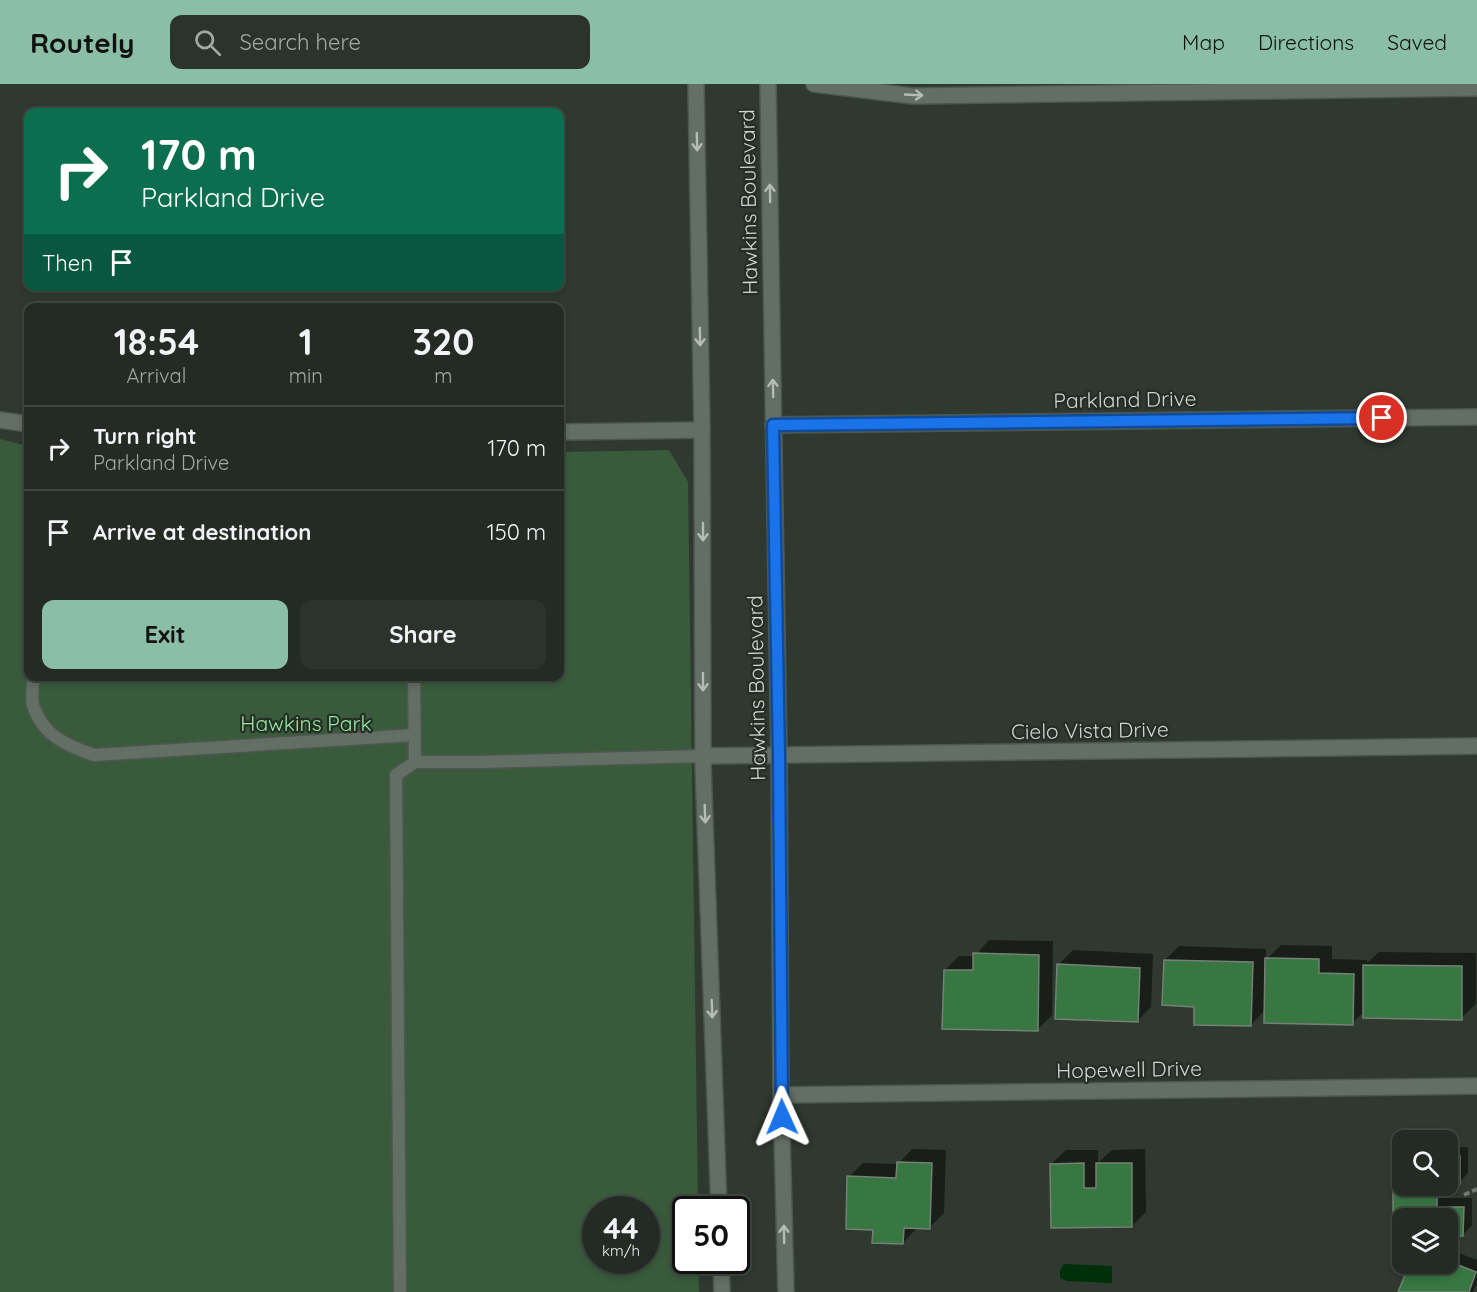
<!DOCTYPE html>
<style>
:root{--surface:#232b24;--page:#2b332c;--text:#f1f3f6;--muted:#a3a7a6;--line:#404741;--accent:#8abfa5}
body{margin:0;font-family:Quicksand,sans-serif;background:var(--page);color:var(--text);height:100vh;display:flex;flex-direction:column;font-size:22px;white-space:nowrap}
*{box-sizing:border-box;margin:0}
p{font-size:20px;color:var(--muted)}
.icon{flex:none;width:33px;height:33px;fill:none;stroke:currentColor;stroke-width:2;stroke-linecap:round;stroke-linejoin:round}
.map{position:relative;flex:1;overflow:hidden}
.drawer{position:absolute;left:24px;top:219px;width:540px;height:378px;display:flex;flex-direction:column;background:var(--surface);border-radius:12px;box-shadow:0 3px 9px #0003,0 0 0 2px var(--line)}
.drawer>*{flex:none}
.top-card{position:absolute;left:24px;top:24px;width:540px;height:183px;border-radius:12px;box-shadow:0 3px 9px #0003,0 0 0 2px var(--line);background:#0b6e4f;color:#fff;overflow:hidden}
.fabs{position:absolute;left:1392px;top:1046px;display:grid;gap:12px}
.fabs a{display:grid;place-items:center;width:66px;height:66px;border-radius:12px;background:var(--surface);box-shadow:0 3px 9px #0003,0 0 0 2px var(--line);font-size:30px}
.speed{position:absolute;left:582px;top:1112px;display:flex;gap:12px;font-size:30px;font-weight:700;text-align:center}
.speed>*{display:grid;place-content:center;width:78px;height:78px;border-radius:50%;background:var(--surface);box-shadow:0 3px 9px #0003,0 0 0 2px var(--line);line-height:1}
.speed small{font-size:15px;font-weight:400}
.speed .limit{border:3px solid #111;border-radius:9px;background:#fff;color:#111}
.pin{position:absolute;display:grid;place-items:center;width:51px;height:51px;color:#fff;margin:-26px;border:3px solid #fff;border-radius:50%;box-shadow:0 2px 6px #0007}
.me{position:absolute;width:66px;margin:-33px;rotate:359deg;stroke-linejoin:round;filter:drop-shadow(0 0 4px #0008)}
.turn{display:flex;align-items:center;gap:21px;height:126px;padding:0 18px;font-size:27px}
.turn .icon{width:78px;height:78px;stroke-width:2.5}
.turn b{display:block;font-size:42px;line-height:51px}
.then{display:flex;align-items:center;height:57px;padding:0 18px;background:#0003;gap:12px;font-size:22px}
.eta{display:flex;justify-content:space-evenly;align-items:center;height:102px;text-align:center}
.eta b{font-size:36px;font-weight:700;line-height:42px}
.action{display:flex;gap:12px;margin-top:auto;padding:12px 18px}
.action a{flex:1;height:69px;border-radius:12px;background:var(--accent);color:#111;font-size:24px;font-weight:700;line-height:69px;text-align:center}
.action a+a{background:var(--page);color:var(--text)}
ul{padding:0;list-style:none}
li{display:flex;align-items:center;gap:18px;height:84px;padding:0 18px;border-top:2px solid var(--line)}
li div{flex:1}
li b{display:block;font-size:22px}
li em{font-style:normal}
header{display:flex;align-items:center;gap:36px;box-sizing:border-box;height:84px;padding:0 30px;background:var(--accent);color:#111}
header strong{font-size:28px}
nav{display:flex;gap:33px;margin-inline-start:auto;font-size:21px}
.search{width:420px;height:54px;background:var(--page);display:flex;align-items:center;gap:15px;box-sizing:border-box;padding:0 21px;border-radius:12px;color:var(--muted);font-size:22px}
.map>svg:first-child{display:block}
.green{fill:#395b3c;fill-rule:evenodd}
.water{fill:#00300a}
.shadow{fill:#0007}
.building{fill:#387642;stroke:#758076;stroke-width:1.5}
.lines{fill:none;stroke-linecap:round;stroke-linejoin:round}
.lane-casing{stroke:#4e574f;stroke-width:15}
.street-casing{stroke:#4e574f;stroke-width:18}
.secondary-casing{stroke:#4e574f;stroke-width:18}
.path{stroke:#717971;stroke-width:4;stroke-dasharray:6 3;stroke-linecap:butt}
.lane{stroke:#636e64;stroke-width:12}
.street{stroke:#636e64;stroke-width:15}
.secondary{stroke:#636e64;stroke-width:15}
.oneway{stroke:#b5bcb5}
.route-casing{stroke:#114b97;stroke-width:15}
.route{stroke:#1a73e8;stroke-width:10}
.labels{text-anchor:middle;stroke-width:4.5;stroke-linejoin:round;paint-order:stroke}
.street-label{font-size:21px;fill:#d0d6d0;stroke:#252e26}
.park-label{font-size:21px;fill:#94ea9e;stroke:#252e26}
</style>
<header>
<strong>Routely</strong>
<div class="search"><svg class="icon" aria-label="search" viewBox="0 0 24 24"><circle cx="10" cy="10" r="6"/><path d="M15 15l6 6"/></svg>Search here</div>
<nav><a>Map</a><a>Directions</a><a>Saved</a></nav>
</header>
<div class="map">
<svg width="1477" height="1208" viewBox="0 0 1477 1208">
<rect width="100%" height="100%" fill="#2f3930"/>
<!-- green -->
<path class="green" d="M0 355 28 362V592H560V368L669 366 688 398 698 1125H686V1176H698L699 1208H0ZM596 1125H646V1176H596Z"/>
<!-- water -->
<path class="water" d="M1064 1180 1112 1182V1199L1067 1197 1060 1194V1186Z"/>
<!-- shadow -->
<path class="shadow" d="M989 856 1053 857 1052 931 1038 945 945 886 959 872H975Z
M1281 861 1332 862V875L1367 876V879L1379 868 1476 869V920L1461 934 1365 927 1352 939 1266 925 1251 941 1196 921 1165 876 1179 862 1266 865V876Z
M1073 866 1153 870 1151 923 1137 937 1059 880Z
M1448 1063H1468V1089L1459 1099H1448Z
M912 1065 946 1066 944 1129 930 1143 917 1144 903 1159 875 1144 849 1093 863 1079 898 1080Z
M1145 1065 1146 1128 1132 1142 1051 1080 1066 1066H1098V1079L1112 1066Z
M1402 1065V1101H1445V1114H1472V1141L1463 1151H1448V1134H1402V1151H1395V1073Z
M1448 1165 1477 1176V1199L1473 1208H1400L1411 1179H1448Z"/>
<!-- building -->
<path class="building" d="M973 869 1039 871 1038 947 942 945 944 886H973Z
M1265 874 1319 875V889L1354 890 1353 941 1264 939Z
M1164 876 1253 878 1251 942 1194 941V923L1162 921Z
M1057 880 1140 884 1138 938 1055 935Z
M1363 881 1462 882V936L1363 934Z
M1393 1072H1402V1101H1437V1123H1464L1463 1152H1448V1134H1402V1152L1393 1153Z
M1448 1072H1460V1100H1448Z
M897 1078 932 1079 930 1145 904 1144 903 1160 872 1159 873 1146 846 1145 847 1092 896 1094Z
M1084 1079V1104H1096V1079H1132V1143L1051 1144 1050 1080Z
M1448 1177 1476 1188 1469 1208H1398L1410 1179H1448Z"/>
<g class="lines">
<!-- lane casing -->
<g class="lane-casing">
<path id="lane" d="M34 592C33 601 31 613 33 621 42 651 67 662 94 671L415 651
M414 592 415 678
M400 1208 396 691 415 678H480L703 672"/>
</g>
<!-- street casing -->
<g class="street-casing">
<path id="street" d="M0 336 28 340
M773 341 1477 333
M560 348 702 346
M703 672 1477 662
M781 1011 1477 1002"/>
</g>
<!-- secondary casing -->
<g class="secondary-casing">
<path id="secondary" d="M696 0 702 346 703 681 719 1125
M768 0 779 672 781 1011 786 1208
M814 0 913 12 1477 4
M721 1176 722 1208"/>
</g>
<!-- path -->
<path class="path" d="M1464 1111 1477 1105"/>
<!-- lane -->
<use href="#lane" class="lane"/>
<!-- street -->
<use href="#street" class="street"/>
<!-- secondary -->
<use href="#secondary" class="secondary"/>
</g>
<!-- one-way arrows -->
<defs><path id="oneway-shaft" d="M-6 0H5M1.5-3L5.5 0L1.5 3" fill="none" stroke-width="1.6" stroke-linecap="round" stroke-linejoin="round" transform="scale(1.5)"/></defs>
<g class="oneway">
<use href="#oneway-shaft" transform="translate(914 11) rotate(3)"/>
<use href="#oneway-shaft" transform="translate(697 58) rotate(89)"/>
<use href="#oneway-shaft" transform="translate(770 109) rotate(-91)"/>
<use href="#oneway-shaft" transform="translate(700 253) rotate(89)"/>
<use href="#oneway-shaft" transform="translate(773 304) rotate(-91)"/>
<use href="#oneway-shaft" transform="translate(703 448) rotate(90)"/>
<use href="#oneway-shaft" transform="translate(703 598) rotate(90)"/>
<use href="#oneway-shaft" transform="translate(705 730) rotate(88)"/>
<use href="#oneway-shaft" transform="translate(712 925) rotate(88)"/>
<use href="#oneway-shaft" transform="translate(784 1150) rotate(-91)"/>
</g>
<g class="lines">
<!-- route casing -->
<g class="route-casing">
<path id="route" d="M782 1033 779 672 773 341 1382 334"/>
</g>
<!-- route -->
<use href="#route" class="route"/>
</g>
<g class="labels">
<!-- street labels -->
<g class="street-label">
<text transform="translate(749 118) rotate(-91)" y="7">Hawkins Boulevard</text>
<text transform="translate(1125 316) rotate(-1)" y="7">Parkland Drive</text>
<text transform="translate(757 604) rotate(-91)" y="7">Hawkins Boulevard</text>
<text transform="translate(1090 647) rotate(-1)" y="7">Cielo Vista Drive</text>
<text transform="translate(1129 986) rotate(-1)" y="7">Hopewell Drive</text>
</g>
<!-- park labels -->
<g class="park-label">
<text x="306" y="647">Hawkins Park</text>
</g>
</g>
</svg>
<div class="fabs">
<a><svg class="icon" aria-label="search" viewBox="0 0 24 24"><circle cx="10" cy="10" r="6"/><path d="M15 15l6 6"/></svg></a>
<a><svg class="icon" aria-label="layers" viewBox="0 0 24 24"><path d="M12 4l9 5-9 5-9-5zM3 14l9 5 9-5"/></svg></a>
</div>
<div class="speed"><div>44<small>km/h</small></div><div class="limit">50</div></div>
<div class="pin" style="left:1382px;top:334px;background:#d93025"><svg class="icon" aria-label="arrive" viewBox="0 0 24 24"><path d="M6 21V4h12l-3 4 3 4H6"/></svg></div>
<svg class="me" style="left:782px;top:1033px" viewBox="-20 -20 40 40"><path d="M0-17L14 15 0 8-14 15z" fill="#1a73e8" stroke="#fff" stroke-width="4"/></svg>
<div class="top-card">
<div class="turn"><svg class="icon" aria-label="right" viewBox="0 0 24 24"><path d="M7 20v-9h11M14 6l5 5-5 5"/></svg><div><b>170 m</b>Parkland Drive</div></div>
<div class="then">Then<svg class="icon" aria-label="arrive" viewBox="0 0 24 24"><path d="M6 21V4h12l-3 4 3 4H6"/></svg></div>
</div>
<section class="drawer">
<div class="eta">
<div><b>18:54</b><p>Arrival</p></div>
<div><b>1</b><p>min</p></div>
<div><b>320</b><p>m</p></div>
</div>
<ul>
<li><svg class="icon" aria-label="right" viewBox="0 0 24 24"><path d="M7 20v-9h11M14 6l5 5-5 5"/></svg><div><b>Turn right</b><p>Parkland Drive</p></div><em>170 m</em></li>
<li><svg class="icon" aria-label="arrive" viewBox="0 0 24 24"><path d="M6 21V4h12l-3 4 3 4H6"/></svg><div><b>Arrive at destination</b></div><em>150 m</em></li>
</ul>
<div class="action"><a>Exit</a><a>Share</a></div>
</section>
</div>
